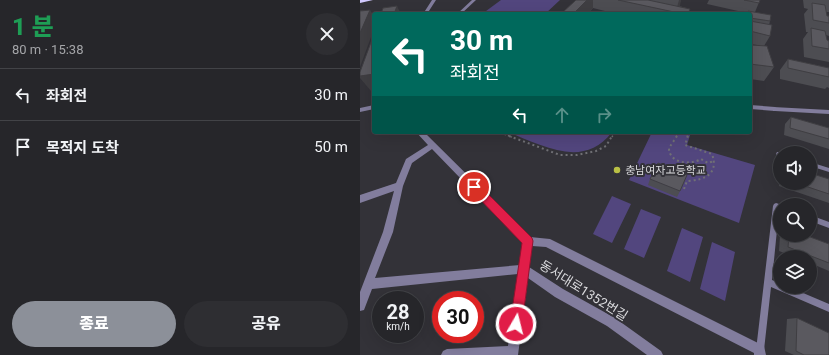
<!DOCTYPE html>
<html lang="ko">
<meta charset="utf-8">
<style>
:root{--surface:#26262a;--page:#2e2e32;--text:#f1f3f6;--muted:#a4a5a8;--line:#424347;--accent:#8c9099}
body{margin:0;font-family:Roboto,"Noto Sans KR",sans-serif;background:var(--page);color:var(--text);height:100vh;display:flex;flex-direction:column;font-size:15px;white-space:nowrap}
*{box-sizing:border-box;margin:0}
p{font-size:13px;color:var(--muted)}
.icon{flex:none;width:22px;height:22px;fill:none;stroke:currentColor;stroke-width:2;stroke-linecap:round;stroke-linejoin:round}
.map{position:relative;flex:1;overflow:hidden}
.drawer{display:flex;flex-direction:column;background:var(--surface);width:360px}
.drawer>*{flex:none}
.top-card{position:absolute;left:12px;top:12px;width:380px;height:122px;border-radius:4px;box-shadow:0 4px 16px #0002,0 0 0 1px var(--line);background:#00695c;color:#fff;overflow:hidden}
.fabs{position:absolute;left:413px;top:146px;display:grid;gap:8px}
.fabs a{display:grid;place-items:center;width:44px;height:44px;border-radius:50%;background:var(--surface);box-shadow:0 4px 16px #0002,0 0 0 1px var(--line);font-size:20px}
.speed{position:absolute;left:12px;top:291px;display:flex;gap:8px;font-size:20px;font-weight:700;text-align:center}
.speed>*{display:grid;place-content:center;width:52px;height:52px;border-radius:50%;background:var(--surface);box-shadow:0 4px 16px #0002,0 0 0 1px var(--line);line-height:1}
.speed small{font-size:10px;font-weight:400}
.speed .limit{border:6px solid #d22;background:#fff;color:#111}
.pin{position:absolute;display:grid;place-items:center;width:34px;height:34px;color:#fff;margin:-17px;border:2px solid #fff;border-radius:50%;box-shadow:0 1px 4px #0007}
.me{position:absolute;width:44px;margin:-22px;rotate:8deg;stroke-linejoin:round;filter:drop-shadow(0 0 3px #0008)}
.turn{display:flex;align-items:center;gap:14px;height:84px;padding:0 12px;font-size:18px}
.turn .icon{width:52px;height:52px;stroke-width:2.5}
.turn b{display:block;font-size:28px;line-height:34px}
.lanes{display:flex;align-items:center;height:38px;padding:0 12px;background:#0003;justify-content:center;gap:20px;direction:ltr}
.lanes .off{opacity:.35}
.round{display:grid;place-items:center;flex:none;width:42px;height:42px;border-radius:21px;background:var(--page)}
.overview{display:flex;align-items:center;justify-content:space-between;height:68px;padding:0 12px}
h1{font-size:24px;font-weight:800;line-height:30px;color:#1e9e55}
.primary-button{display:flex;gap:8px;margin-top:auto;padding:8px 12px}
.primary-button a{flex:1;height:46px;border-radius:24px;background:var(--accent);color:#fff;font-size:16px;font-weight:800;line-height:46px;text-align:center}
.primary-button a+a{background:var(--page);color:var(--text)}
ul{padding:0;list-style:none}
li{display:flex;align-items:center;gap:12px;height:52px;padding:0 12px;border-top:1px solid var(--line)}
li div{flex:1}
li b{display:block;font-size:15px}
li em{font-style:normal}
main{display:flex;flex:1;min-height:0}
.map>svg:first-child{display:block}
.green{fill:#52467e}
.lines{fill:none;stroke-linecap:round;stroke-linejoin:round}
.path-far1{stroke:#707075;stroke-width:1.5;stroke-dasharray:1.5 2;stroke-linecap:butt}
.path{stroke:#707075;stroke-width:2;stroke-dasharray:2 3;stroke-linecap:butt}
.service{fill:#827d9d;fill-rule:evenodd}
.minor{fill:#827d9d;fill-rule:evenodd}
.primary{fill:#d1c9fe;fill-rule:evenodd}
.wall{fill:#4d4d52}
.shaded-wall{fill:#3f3e42}
.building{fill:#5a595f;stroke:#3f3e42}
.route{fill:#e11d48;stroke:#92132f}
.poi-dot{fill:#bac045;stroke:#333238;stroke-width:1.5}
.labels{text-anchor:middle;stroke-width:4;stroke-linejoin:round;paint-order:stroke}
.poi-label{font-size:11px;fill:#dbdbde;stroke:#333238;text-anchor:start}
.near-street-label{font-size:13px;fill:#dbdbde;stroke:#333238}
</style>
<main>
<section class="drawer">
<div class="overview"><div><h1>1 분</h1><p>80 m · 15:38</p></div><a class="round"><svg class="icon" aria-label="close" viewBox="0 0 24 24"><path d="M6 6l12 12M18 6L6 18"/></svg></a></div>
<ul>
<li><svg class="icon" aria-label="left" viewBox="0 0 24 24"><path d="M17 20v-9H6M10 6l-5 5 5 5"/></svg><div><b>좌회전</b></div><em>30 m</em></li>
<li><svg class="icon" aria-label="arrive" viewBox="0 0 24 24"><path d="M6 21V4h12l-3 4 3 4H6"/></svg><div><b>목적지 도착</b></div><em>50 m</em></li>
</ul>
<div class="primary-button"><a>종료</a><a>공유</a></div>
</section>
<div class="map">
<svg width="469" height="355" viewBox="0 0 469 355">
<rect width="100%" height="100%" fill="#333238"/>
<!-- green -->
<path class="green" d="M141 0H200L185 14H122Z
M147 132H252C223 170 182 145 147 132Z
M292 132H331L327 145 395 165 379 223 269 180Z
M252 196 271 204 252 243 233 234Z
M281 209 301 217 284 258 264 249Z
M322 228 343 237 330 282 307 271Z
M352 242 375 252 365 301 340 289Z"/>
<g class="lines">
<!-- path-far1 -->
<path class="path-far1" d="M138 132 152 137
M252 137 255 132
M316 137 319 132
M327 137 329 132"/>
<!-- path -->
<path class="path" d="M149 136 200 155H217L236 151 246 146 252 136
M317 136 309 148C309 164 331 165 341 159L348 163 354 161
M324 189 327 181C345 180 359 174 352 154L325 145 328 136"/>
<!-- service -->
<path class="service" d="M112 0H116L101 14H97Z
M390 105 415 107 417 109 415 111 390 109Z
M417 152H420L422 153H420V156H417L416 154Z
M450 162 469 168V172L450 166Z
M416 203 422 205H420V210H419L412 280 420 283V287H429L469 304V312L411 287 404 350 403 353 400 354 397 353 396 350 413 206 414 204Z
M450 215 469 222V228L450 221Z"/>
<!-- minor -->
<path class="minor" d="M72 0H76L67 14H63Z
M14 105V109L0 112V108Z
M413 107 469 110V114L415 111H413Z
M56 132H64L170 237 190 239 404 346 406 355H394V353L186 247 172 246 169 267 203 289 255 318 301 351 303 355H287L247 326 195 297 168 278 158 355H81L83 351 87 349 148 346 158 274 12 289 4 310 0 311V292L23 232 34 191 0 203V195L36 183 46 159 68 145ZM72 149 163 243 160 265 15 278 33 232 43 186 52 163Z"/>
<!-- primary -->
<path class="primary" d="M0 0H13L0 3Z"/>
</g>
<!-- wall -->
<path class="wall" d="M216 0H321L319 6 330 9 329 14H257L233 8 228 14H203V12Z
M349 0H400L395 12 410 21 409 25 410 36 404 46 414 67 404 81 390 79V45H397L390 44V14H387V13L347 4Z
M443 0H469V12H466L467 16H469V36L466 35 467 40 469 41V62L444 57 443 39 448 32H446L444 14 448 9 444 8Z
M428 59 469 68V88L467 87 465 89 420 79V70Z
M431 117 469 128V149L424 135 425 124Z
M290 179 320 191 317 197 288 185Z
M469 179V203L419 186 420 181V183H450Z
M420 235H445L469 244V271L450 263V257H435L419 251Z
M437 318 469 355H434L425 351 427 319Z"/>
<!-- shaded-wall -->
<path class="shaded-wall" d="M227 0H233V8L228 14H213Z
M319 0H321L320 6 316 11Z
M37 6 41 14H34Z
M10 10 14 16V29L0 67V33Z
M14 74V90L11 91 0 78V76Z"/>
<!-- building -->
<path class="building" d="M216 0H227L213 14 203 12Z
M258 0H288L330 9 328 14H312L314 12Z
M384 0H400L399 3Z
M452 3 465 5 467 16H469V23L453 20Z
M37 6 34 14H21L23 8Z
M10 10 0 33V11Z
M388 11 411 15 410 21 390 18V14H388Z
M390 21 412 25 410 36 390 31Z
M451 28 465 31 467 40 469 41V49L452 46Z
M14 34V74L0 76V72Z
M390 45 407 46 414 67 390 64Z
M428 59 469 68V77L428 68Z
M431 117 469 128V139L430 128Z
M298 163 327 175 320 191 290 179Z
M450 173 469 179V194L436 183H450Z
M429 235H445L469 244V263L428 247Z
M437 318 469 333V355H444L436 351Z"/>
<!-- route -->
<path class="route" d="M114 183 118 184 172 238 173 241 162 324 161 328 156 330 152 328 150 324 162 243 111 190 110 187 111 184Z"/>
<!-- markers -->
<circle class="poi-dot" cx="257" cy="170" r="4"/>
<g class="labels">
<!-- poi labels -->
<g class="poi-label">
<text x="265" y="174">충남여자고등학교</text>
</g>
<!-- near-street labels -->
<g class="near-street-label">
<text transform="translate(224 290) rotate(32)" y="5">동서대로1352번길</text>
</g>
</g>
</svg>
<div class="fabs">
<a><svg class="icon" aria-label="sound" viewBox="0 0 24 24"><path d="M4 9h4l5-4v14l-5-4H4zM17 9q2 3 0 6"/></svg></a>
<a><svg class="icon" aria-label="search" viewBox="0 0 24 24"><circle cx="10" cy="10" r="6"/><path d="M15 15l6 6"/></svg></a>
<a><svg class="icon" aria-label="layers" viewBox="0 0 24 24"><path d="M12 4l9 5-9 5-9-5zM3 14l9 5 9-5"/></svg></a>
</div>
<div class="speed"><div>28<small>km/h</small></div><div class="limit">30</div></div>
<div class="pin" style="left:114px;top:187px;background:#d93025"><svg class="icon" aria-label="arrive" viewBox="0 0 24 24"><path d="M6 21V4h12l-3 4 3 4H6"/></svg></div>
<svg class="me" style="left:156px;top:324px" viewBox="-20 -20 40 40"><circle r="17" fill="#e11d48" stroke="#fff" stroke-width="3"/><path d="M0-11L8 9 0 5-8 9z" fill="#fff"/></svg>
<div class="top-card">
<div class="turn"><svg class="icon" aria-label="left" viewBox="0 0 24 24"><path d="M17 20v-9H6M10 6l-5 5 5 5"/></svg><div><b>30 m</b>좌회전</div></div>
<div class="lanes"><svg class="icon" aria-label="left" viewBox="0 0 24 24"><path d="M17 20v-9H6M10 6l-5 5 5 5"/></svg><svg class="icon off" aria-label="ahead" viewBox="0 0 24 24"><path d="M12 20V5M6 11l6-6 6 6"/></svg><svg class="icon off" aria-label="right" viewBox="0 0 24 24"><path d="M7 20v-9h11M14 6l5 5-5 5"/></svg></div>
</div>
</div>
</main>
